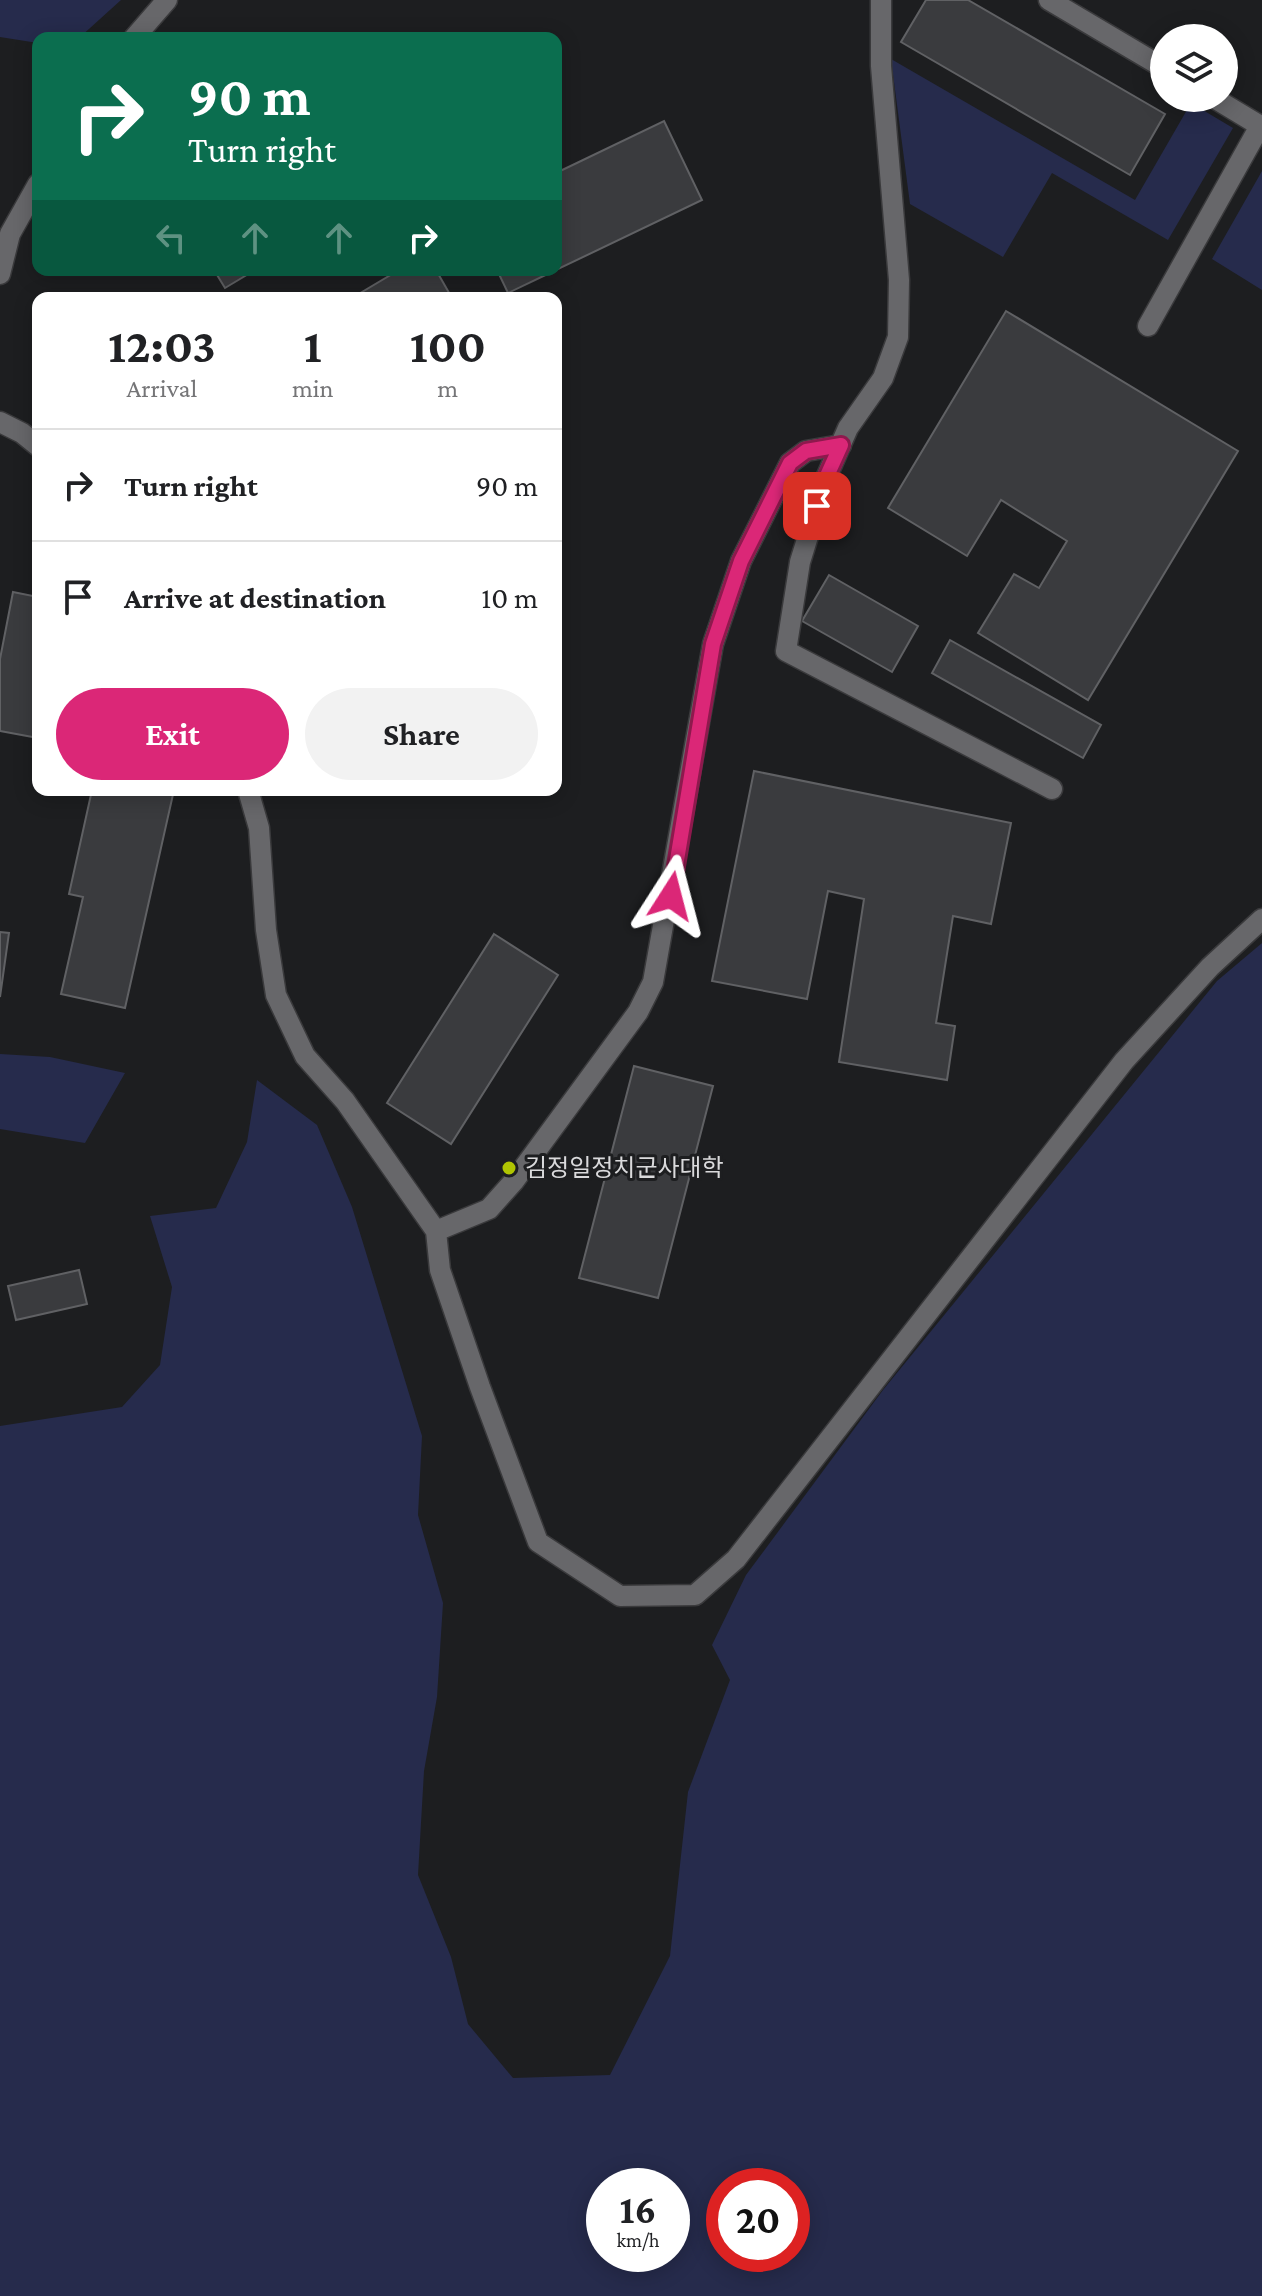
<!DOCTYPE html>
<meta charset="utf-8">
<style>
:root{--surface:#fff;--page:#f2f2f2;--text:#202124;--muted:#757577;--line:#e0e0e0;--accent:#db2777}
body{margin:0;font-family:"Crimson Pro","Noto Sans KR",serif;background:var(--page);color:var(--text);height:100vh;display:flex;flex-direction:column;font-size:30px;white-space:nowrap}
*{box-sizing:border-box;margin:0}
p{font-size:26px;color:var(--muted)}
.icon{flex:none;width:44px;height:44px;fill:none;stroke:currentColor;stroke-width:2;stroke-linecap:round;stroke-linejoin:round}
.map{position:relative;flex:1;overflow:hidden}
.drawer{position:absolute;left:32px;top:292px;width:530px;height:504px;display:flex;flex-direction:column;background:var(--surface);border-radius:16px;box-shadow:0 4px 20px #0003}
.drawer>*{flex:none}
.top-card{position:absolute;left:32px;top:32px;width:530px;height:244px;border-radius:16px;box-shadow:0 4px 20px #0003;background:#0b6e4f;color:#fff;overflow:hidden}
.tools{position:absolute;left:1150px;top:24px;display:grid;gap:16px}
.tools a{display:grid;place-items:center;width:88px;height:88px;border-radius:50%;background:var(--surface);box-shadow:0 4px 20px #0003;font-size:40px}
.speed{position:absolute;left:586px;top:2168px;display:flex;gap:16px;font-size:40px;font-weight:700;text-align:center}
.speed>*{display:grid;place-content:center;width:104px;height:104px;border-radius:50%;background:var(--surface);box-shadow:0 4px 20px #0003;line-height:1}
.speed small{font-size:20px;font-weight:400}
.speed .limit{border:12px solid #d22;background:#fff;color:#111}
.pin{position:absolute;display:grid;place-items:center;width:68px;height:68px;color:#fff;margin:-34px;border-radius:16px;box-shadow:0 4px 12px #0006}
.me{position:absolute;width:88px;margin:-44px;rotate:9deg;stroke-linejoin:round;filter:drop-shadow(0 0 6px #0008)}
.turn{display:flex;align-items:center;gap:28px;height:168px;padding:0 24px;font-size:36px}
.turn .icon{width:104px;height:104px;stroke-width:2.5}
.turn b{display:block;font-size:56px;line-height:68px}
.lanes{display:flex;align-items:center;height:76px;padding:0 24px;background:#0003;justify-content:center;gap:40px;direction:ltr}
.lanes .off{opacity:.35}
.eta{display:flex;justify-content:space-evenly;align-items:center;height:136px;text-align:center}
.eta b{font-size:48px;font-weight:700;line-height:56px}
.button{display:flex;gap:16px;margin-top:auto;padding:16px 24px}
.button a{flex:1;height:92px;border-radius:48px;background:var(--accent);color:#fff;font-size:32px;font-weight:700;line-height:92px;text-align:center}
.button a+a{background:var(--page);color:var(--text)}
ul{padding:0;list-style:none}
li{display:flex;align-items:center;gap:24px;height:112px;padding:0 24px;border-top:2px solid var(--line)}
li div{flex:1}
li b{display:block;font-size:30px}
li em{font-style:normal}
.map>svg:first-child{display:block}
.green{fill:#262b4c;fill-rule:evenodd}
.building{fill:#3a3b3e;stroke:#606164;stroke-width:2}
.lines{fill:none;stroke-linecap:round;stroke-linejoin:round}
.lane-casing{stroke:#3a3a3c;stroke-width:23}
.lane{stroke:#67676a;stroke-width:20}
.route-casing{stroke:#8e194d;stroke-width:20}
.route{stroke:#db2777;stroke-width:14}
.poi-dot{fill:#b0c502;stroke:#1d1e20;stroke-width:3}
.labels{text-anchor:middle;stroke-width:6;stroke-linejoin:round;paint-order:stroke}
.poi-label{font-size:24px;fill:#dadadc;stroke:#1d1e20;text-anchor:start}
</style>
<div class="map">
<svg width="1262" height="2296" viewBox="0 0 1262 2296">
<rect width="100%" height="100%" fill="#1d1e20"/>
<!-- green -->
<path class="green" d="M0 0H121L79 38H38V43L0 37Z
M891 59 1135 200 1191 103 1233 128 1168 240 1052 173 1003 257 910 204Z
M1262 171V290L1212 259Z
M1262 943V2296H0V1426L122 1407 160 1365 172 1287 150 1216 216 1208 247 1142 257 1080 317 1125 352 1207 422 1436 418 1515 443 1603 437 1697 424 1771 418 1875 451 1957 468 2024 513 2078 610 2075 670 1956 688 1792 730 1680 712 1645 746 1575 883 1390 1217 981ZM604 2186H672V2254H604ZM724 2186H792V2254H724Z
M0 1054 50 1057 125 1073 85 1143 0 1129Z"/>
<!-- building -->
<path class="building" d="M926 0H968L1165 114 1130 175 901 42Z
M664 121 702 200 556 270V173Z
M214 270H255L225 288Z
M399 270H436L452 298H352Z
M497 270H556L508 293Z
M1006 311 1238 451 1088 700 978 633 1014 574 1039 588 1067 541 1001 500 967 556 888 508Z
M829 575 918 626 892 672 802 621Z
M13 592 38 597V738L0 731V659Z
M950 640 1101 725 1083 758 932 673Z
M754 771 1011 823 991 924 953 916 936 1023 955 1026 947 1080 839 1062 864 899 828 891 807 999 712 981Z
M92 790H174L125 1008 61 994 83 897 69 894Z
M0 932 9 933 0 997Z
M494 934 558 975 451 1144 387 1103Z
M634 1066 713 1086 658 1298 579 1278Z
M79 1270 87 1304 16 1320 8 1286Z"/>
<g class="lines">
<!-- lane casing -->
<g class="lane-casing">
<path id="lane" d="M881 0V66L899 280 898 337 883 378 848 428 826 478 800 562 786 651 1052 789
M1049 0 1164 68
M134 38 167 0
M1214 98 1262 127
M0 274 10 234 38 184
M1148 326 1260 126
M0 422 22 433 38 446
M248 790 259 828 266 930 276 995 305 1056 345 1101 436 1231 440 1270 480 1387 538 1542 620 1596 695 1595 736 1559 1124 1061 1210 967 1262 919
M436 1231 489 1209 514 1181 638 1012 653 982 713 644 741 561 790 463 806 451 841 445"/>
</g>
<!-- lane -->
<use href="#lane" class="lane"/>
</g>
<g class="lines">
<!-- route casing -->
<g class="route-casing">
<path id="route" d="M671 896 713 644 741 561 790 463 806 451 841 445 826 478 817 506"/>
</g>
<!-- route -->
<use href="#route" class="route"/>
</g>
<!-- markers -->
<circle class="poi-dot" cx="509" cy="1168" r="8"/>
<g class="labels">
<!-- poi labels -->
<g class="poi-label">
<text x="525" y="1176">김정일정치군사대학</text>
</g>
</g>
</svg>
<div class="tools">
<a><svg class="icon" aria-label="layers" viewBox="0 0 24 24"><path d="M12 4l9 5-9 5-9-5zM3 14l9 5 9-5"/></svg></a>
</div>
<div class="speed"><div>16<small>km/h</small></div><div class="limit">20</div></div>
<div class="pin" style="left:817px;top:506px;background:#d93025"><svg class="icon" aria-label="arrive" viewBox="0 0 24 24"><path d="M6 21V4h12l-3 4 3 4H6"/></svg></div>
<svg class="me" style="left:671px;top:896px" viewBox="-20 -20 40 40"><path d="M0-17L14 15 0 8-14 15z" fill="#db2777" stroke="#fff" stroke-width="4"/></svg>
<div class="top-card">
<div class="turn"><svg class="icon" aria-label="right" viewBox="0 0 24 24"><path d="M7 20v-9h11M14 6l5 5-5 5"/></svg><div><b>90 m</b>Turn right</div></div>
<div class="lanes"><svg class="icon off" aria-label="left" viewBox="0 0 24 24"><path d="M17 20v-9H6M10 6l-5 5 5 5"/></svg><svg class="icon off" aria-label="ahead" viewBox="0 0 24 24"><path d="M12 20V5M6 11l6-6 6 6"/></svg><svg class="icon off" aria-label="ahead" viewBox="0 0 24 24"><path d="M12 20V5M6 11l6-6 6 6"/></svg><svg class="icon" aria-label="right" viewBox="0 0 24 24"><path d="M7 20v-9h11M14 6l5 5-5 5"/></svg></div>
</div>
<section class="drawer">
<div class="eta">
<div><b>12:03</b><p>Arrival</p></div>
<div><b>1</b><p>min</p></div>
<div><b>100</b><p>m</p></div>
</div>
<ul>
<li><svg class="icon" aria-label="right" viewBox="0 0 24 24"><path d="M7 20v-9h11M14 6l5 5-5 5"/></svg><div><b>Turn right</b></div><em>90 m</em></li>
<li><svg class="icon" aria-label="arrive" viewBox="0 0 24 24"><path d="M6 21V4h12l-3 4 3 4H6"/></svg><div><b>Arrive at destination</b></div><em>10 m</em></li>
</ul>
<div class="button"><a>Exit</a><a>Share</a></div>
</section>
</div>
